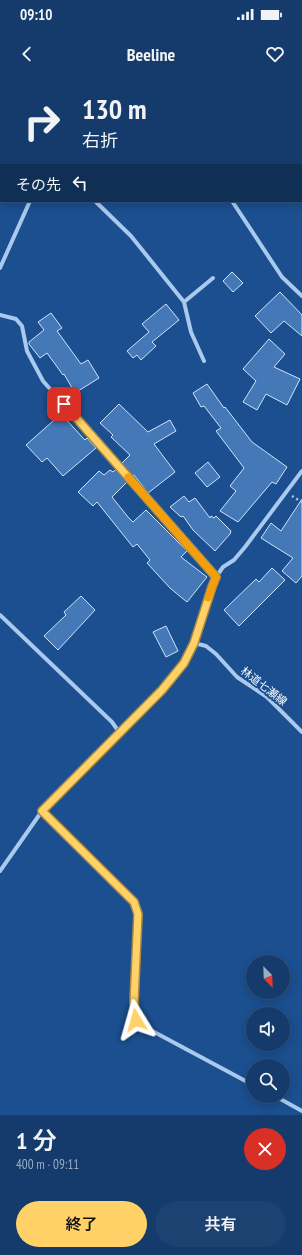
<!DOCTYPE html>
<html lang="ja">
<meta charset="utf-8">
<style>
:root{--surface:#143b6b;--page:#1d4271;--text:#f1f3f6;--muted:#9dadc1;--line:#33557e;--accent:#ffd166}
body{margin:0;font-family:"PT Sans Narrow","Noto Sans JP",sans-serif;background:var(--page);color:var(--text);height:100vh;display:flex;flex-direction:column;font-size:15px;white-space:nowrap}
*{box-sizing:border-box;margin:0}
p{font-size:13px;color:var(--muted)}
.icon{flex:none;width:22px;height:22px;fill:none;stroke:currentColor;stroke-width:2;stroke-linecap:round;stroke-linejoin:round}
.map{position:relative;height:1035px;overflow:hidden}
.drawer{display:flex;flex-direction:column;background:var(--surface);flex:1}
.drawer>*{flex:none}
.banner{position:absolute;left:0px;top:0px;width:302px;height:122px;box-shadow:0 2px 10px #0003,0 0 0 1px var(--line);background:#143b6b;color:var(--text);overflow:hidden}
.needle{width:26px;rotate:157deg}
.tools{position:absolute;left:246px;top:875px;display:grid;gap:8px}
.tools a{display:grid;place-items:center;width:44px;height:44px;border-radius:50%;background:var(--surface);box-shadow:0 2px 10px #0003,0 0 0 1px var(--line);font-size:20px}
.pin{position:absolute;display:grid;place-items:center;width:34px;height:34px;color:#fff;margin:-17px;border-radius:8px;box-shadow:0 2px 6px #0006}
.me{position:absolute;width:44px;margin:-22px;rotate:352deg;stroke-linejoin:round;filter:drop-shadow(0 0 3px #0008)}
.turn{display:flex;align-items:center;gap:14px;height:84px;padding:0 16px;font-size:18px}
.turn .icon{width:52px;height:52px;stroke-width:2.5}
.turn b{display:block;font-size:28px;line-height:34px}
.then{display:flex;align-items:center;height:38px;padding:0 16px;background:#0003;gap:8px;font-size:15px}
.round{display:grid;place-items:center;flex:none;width:42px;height:42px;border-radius:21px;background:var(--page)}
.overview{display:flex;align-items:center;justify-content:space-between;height:68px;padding:0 16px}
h1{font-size:24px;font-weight:600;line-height:30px}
.cta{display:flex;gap:8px;margin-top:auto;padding:8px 16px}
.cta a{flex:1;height:46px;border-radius:24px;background:var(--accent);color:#111;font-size:16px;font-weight:600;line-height:46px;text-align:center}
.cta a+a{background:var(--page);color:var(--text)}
.status{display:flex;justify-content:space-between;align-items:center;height:28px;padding:0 20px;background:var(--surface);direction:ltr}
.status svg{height:11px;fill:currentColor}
header{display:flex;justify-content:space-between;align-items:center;height:52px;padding:0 16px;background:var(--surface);font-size:18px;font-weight:600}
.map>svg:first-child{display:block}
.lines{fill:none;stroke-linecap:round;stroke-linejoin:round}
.stream{stroke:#9cc4f0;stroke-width:4}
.building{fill:#4478b7;stroke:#cfe3fa}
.path{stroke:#a9c9ee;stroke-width:2.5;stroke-dasharray:2 3;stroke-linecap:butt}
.minor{stroke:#a9c9ee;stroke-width:4}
.primary{stroke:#f0f6ff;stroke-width:10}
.route-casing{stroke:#a68842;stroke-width:10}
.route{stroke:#ffd166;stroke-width:7}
.slow{stroke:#f59e0b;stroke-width:7}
.labels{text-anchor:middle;stroke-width:4;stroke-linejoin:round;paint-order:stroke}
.street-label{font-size:11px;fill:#fff;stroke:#1b4f8f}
</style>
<div class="status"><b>09:10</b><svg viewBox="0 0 49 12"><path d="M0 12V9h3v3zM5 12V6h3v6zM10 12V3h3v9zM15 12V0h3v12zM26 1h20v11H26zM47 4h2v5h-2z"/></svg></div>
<header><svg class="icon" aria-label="back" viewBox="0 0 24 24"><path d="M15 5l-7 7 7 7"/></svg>Beeline<svg class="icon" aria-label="heart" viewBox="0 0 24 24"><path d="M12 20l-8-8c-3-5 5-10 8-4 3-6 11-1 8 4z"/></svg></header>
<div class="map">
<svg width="302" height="1035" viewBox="0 0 302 1035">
<rect width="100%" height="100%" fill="#1b4f8f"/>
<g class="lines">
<!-- stream -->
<path class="stream" d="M0 23H1
M301 25H302"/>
</g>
<!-- building -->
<path class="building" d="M232 192 243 203 233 212 223 201Z
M280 212 302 235V256L284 241 271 253 255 236Z
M166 224 179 240 152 262 156 266 141 280 137 275 133 278 127 271 149 252 142 244Z
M51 233 62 248 57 251 81 284 88 280 99 298 75 313 64 294 63 295 47 273 40 278 29 264V262L44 250 38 242Z
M269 259 285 274 274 287 300 299 287 325 266 314 257 330 243 322 256 301 243 289Z
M207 304 224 328 225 327 252 362 287 387 276 404 272 402 238 442 220 431 236 411 230 406 244 388 216 351 221 348 204 326 201 327 193 313Z
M119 324 148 352 170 340 176 351 154 364 175 392 148 413 134 395 132 396 121 384 130 375 111 357 113 355 100 343Z
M61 334 85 360 87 358 96 368 63 396 47 378 42 382 26 365Z
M208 382 220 397 207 407 195 393Z
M116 389 127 402 112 417 128 437 133 442 146 430 187 471 181 477 207 497 187 522 170 508 147 483 150 480 137 464 133 467 97 422 93 426 78 412 99 391 104 395 110 390 113 392Z
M184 416 189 422 195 418 210 438 211 436 214 438 216 436 231 451 230 454 215 471 193 450 183 436 181 437 170 427Z
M302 419V496L296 503 282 491 293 478 261 458 271 443 281 451Z
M272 488 285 500 239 546 224 530 256 499 259 502Z
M81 516 95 530 58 570 44 556 66 535 64 532Z
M166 546 178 571 166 577 153 552Z"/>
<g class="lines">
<!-- path -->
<path class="path" d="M292 416 302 422"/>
<!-- minor -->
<path class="minor" d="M95 121 131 156 184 222 191 252 204 281
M232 121 282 197 302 216
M0 188 30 121
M184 222 213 198
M0 235 16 239 22 246 27 271 43 301 216 497
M0 535 112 642 119 652
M194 563 206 566 216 574 237 597 267 617 302 652
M42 731 134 822 138 834 133 922 136 940 143 946 253 1005
M0 791 42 731 162 610 184 583 194 563 211 507 216 497 223 487 234 480 245 467 302 391
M275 1016 302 1031"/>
<!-- primary -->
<path class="primary" d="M301 36H302
M0 42H1"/>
</g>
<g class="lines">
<!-- route casing -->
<g class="route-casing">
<path id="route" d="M64 324 216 497 212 507 194 563 184 583 162 610 42 731 134 822 138 834 134 922 136 940"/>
</g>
<!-- route -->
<use href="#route" class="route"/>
<!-- slow -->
<path class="slow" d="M128 397 216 497 208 518"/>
</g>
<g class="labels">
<!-- street labels -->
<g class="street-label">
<text transform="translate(264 606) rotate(38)" y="4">林道七瀬線</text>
</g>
</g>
</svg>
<div class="tools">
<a><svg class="needle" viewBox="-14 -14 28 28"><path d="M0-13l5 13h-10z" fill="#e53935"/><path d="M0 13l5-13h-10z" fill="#9dadc1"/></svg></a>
<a><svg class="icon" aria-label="sound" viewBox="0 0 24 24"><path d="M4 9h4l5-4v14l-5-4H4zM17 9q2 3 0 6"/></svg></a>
<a><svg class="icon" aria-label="search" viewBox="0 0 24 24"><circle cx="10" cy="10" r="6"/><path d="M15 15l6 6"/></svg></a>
</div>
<div class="pin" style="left:64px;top:324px;background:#d93025"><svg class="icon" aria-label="arrive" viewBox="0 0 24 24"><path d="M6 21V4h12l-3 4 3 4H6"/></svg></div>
<svg class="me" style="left:136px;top:940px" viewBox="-20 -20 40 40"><path d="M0-17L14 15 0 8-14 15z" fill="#ffd166" stroke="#fff" stroke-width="4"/></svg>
<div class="banner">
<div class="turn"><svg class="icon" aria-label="right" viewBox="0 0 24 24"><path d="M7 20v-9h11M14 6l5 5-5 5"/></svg><div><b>130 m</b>右折</div></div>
<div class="then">その先<svg class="icon" aria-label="left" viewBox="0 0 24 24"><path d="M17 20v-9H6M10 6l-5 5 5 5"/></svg></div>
</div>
</div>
<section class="drawer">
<div class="overview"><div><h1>1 分</h1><p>400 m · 09:11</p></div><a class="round" style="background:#d93025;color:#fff"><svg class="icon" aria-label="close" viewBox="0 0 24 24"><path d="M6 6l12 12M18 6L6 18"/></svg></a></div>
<div class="cta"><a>終了</a><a>共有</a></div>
</section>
